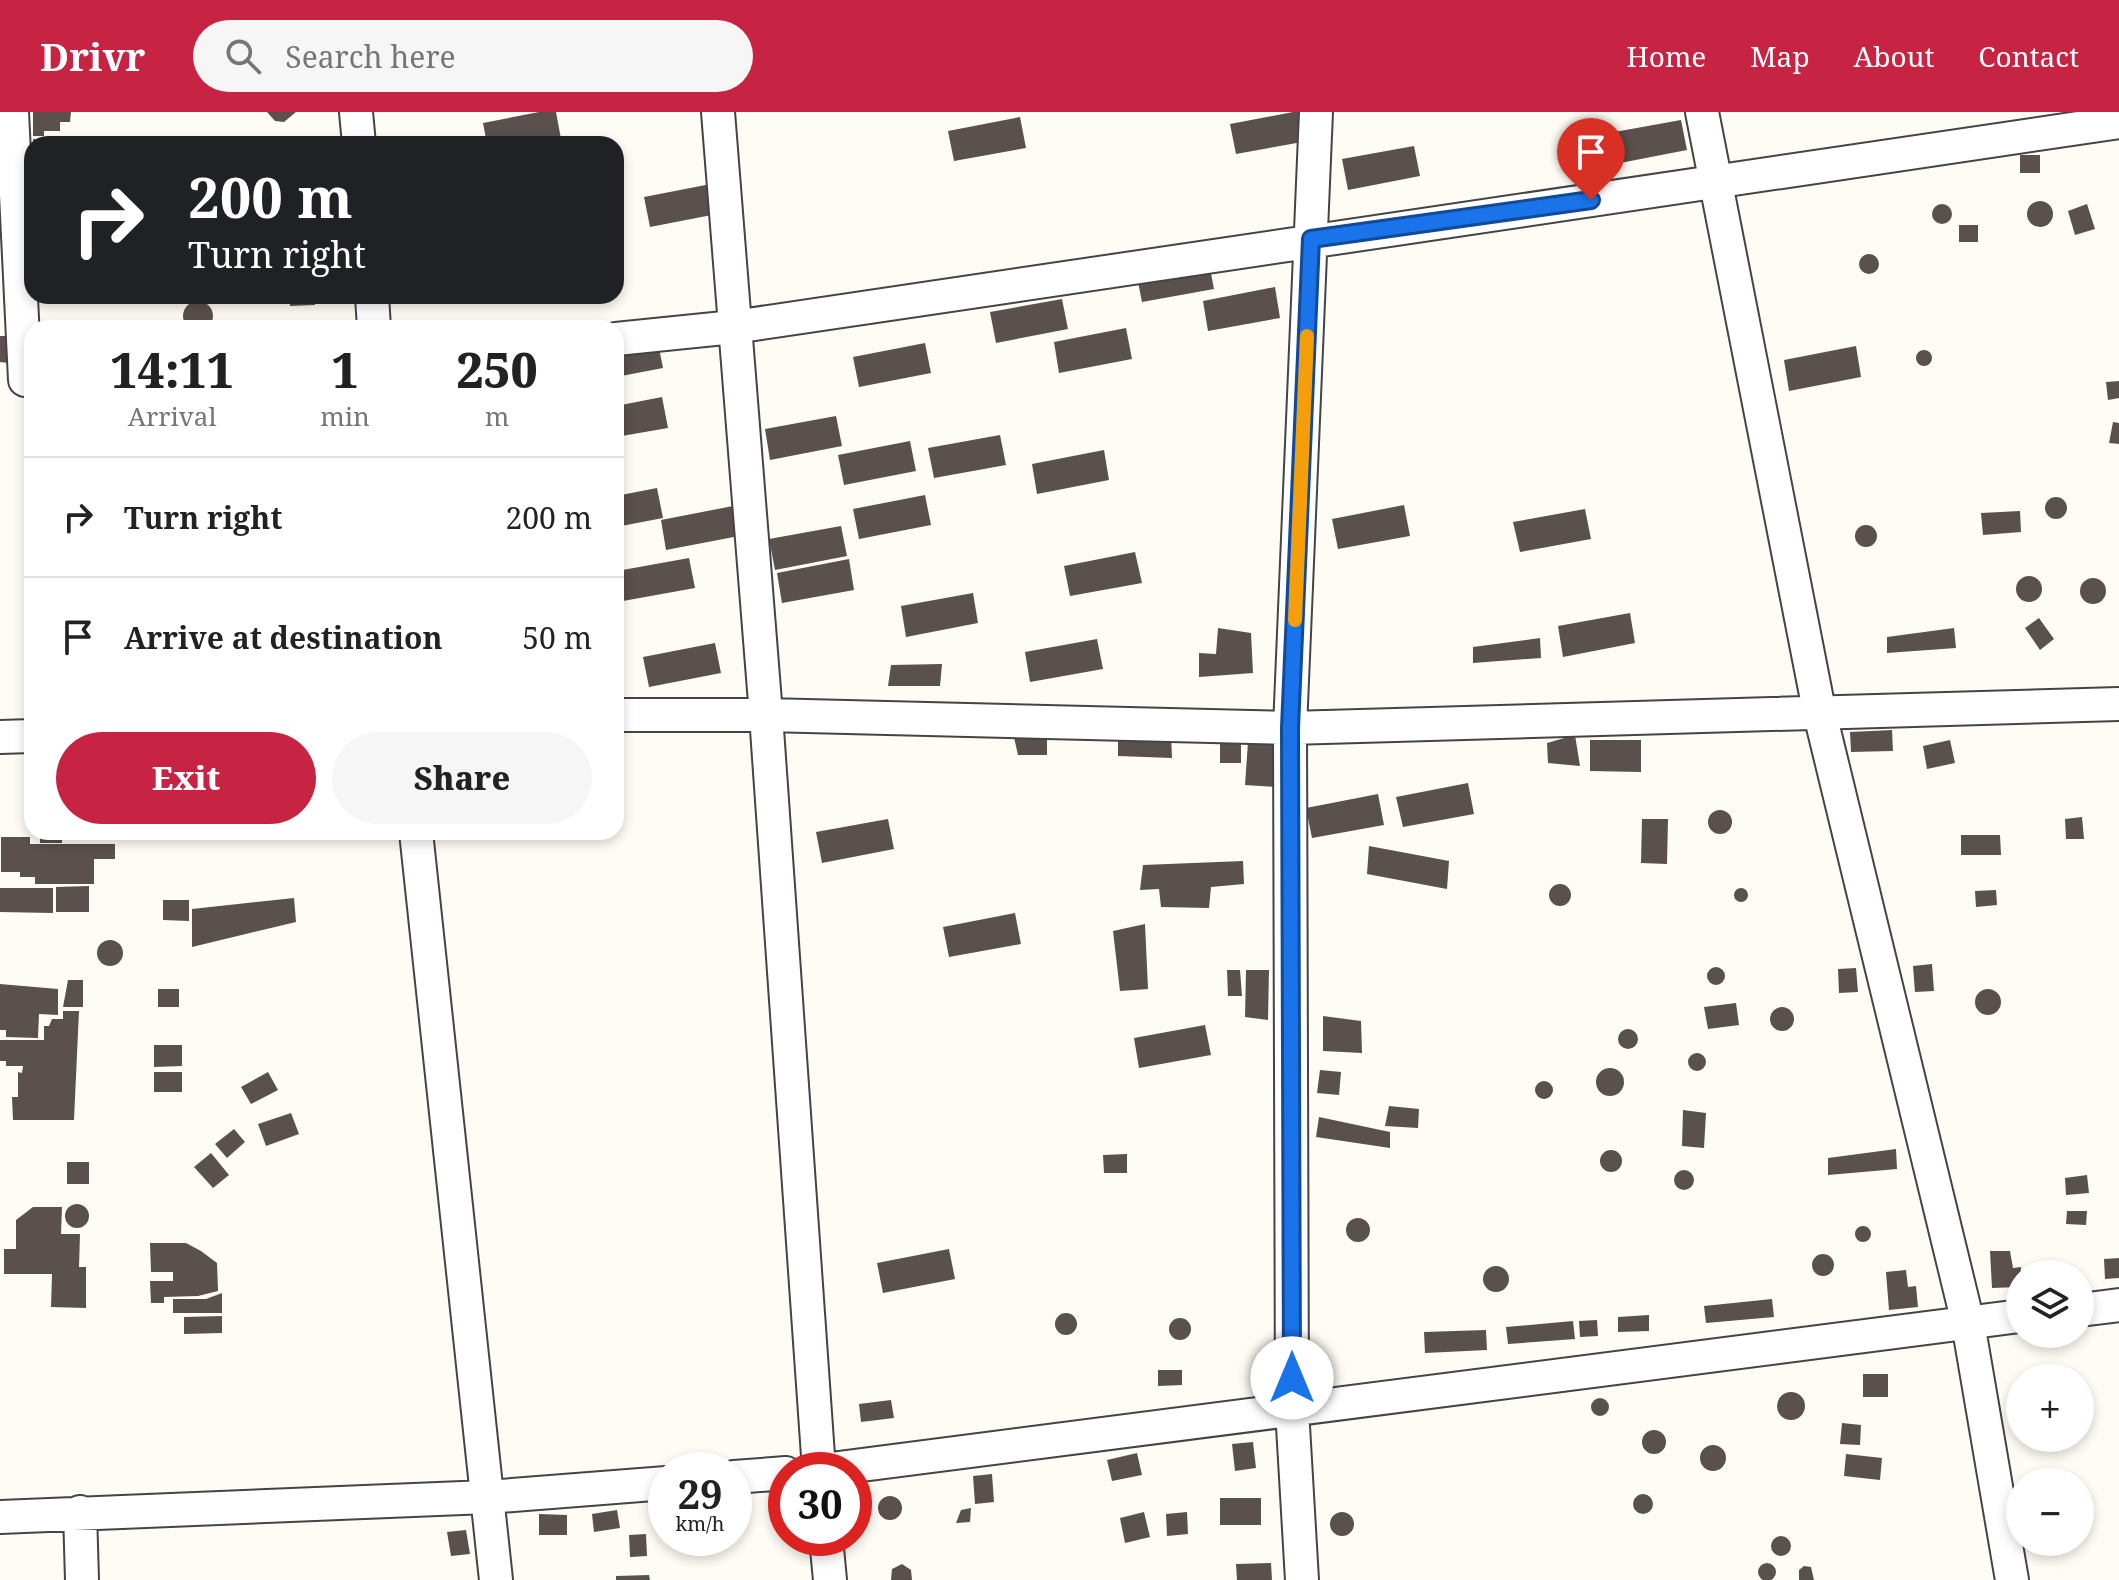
<!DOCTYPE html>
<meta charset="utf-8">
<style>
:root{--surface:#fff;--page:#f6f6f6;--text:#222;--muted:#767676;--line:#e0e0e0;--accent:#c62442}
body{margin:0;font-family:"Noto Serif",serif;background:var(--page);color:var(--text);height:100vh;display:flex;flex-direction:column;font-size:30px;white-space:nowrap}
*{box-sizing:border-box;margin:0}
p{font-size:26px;color:var(--muted)}
.icon{flex:none;width:44px;height:44px;fill:none;stroke:currentColor;stroke-width:2;stroke-linecap:round;stroke-linejoin:round}
.map{position:relative;flex:1;overflow:hidden}
.panel{position:absolute;left:24px;top:208px;width:600px;height:520px;display:flex;flex-direction:column;background:var(--surface);border-radius:24px;box-shadow:0 4px 12px #0003}
.panel>*{flex:none}
.hud{position:absolute;left:24px;top:24px;width:600px;height:168px;border-radius:24px;box-shadow:0 4px 12px #0003;background:#202124;color:#fff;overflow:hidden}
.fabs{position:absolute;left:2006px;top:1148px;display:grid;gap:16px}
.fabs a{display:grid;place-items:center;width:88px;height:88px;border-radius:50%;background:var(--surface);box-shadow:0 4px 12px #0003;font-size:40px}
.speed{position:absolute;left:648px;top:1340px;display:flex;gap:16px;font-size:40px;font-weight:700;text-align:center}
.speed>*{display:grid;place-content:center;width:104px;height:104px;border-radius:50%;background:var(--surface);box-shadow:0 4px 12px #0003;line-height:1}
.speed small{font-size:20px;font-weight:400}
.speed .limit{border:12px solid #d22;background:#fff;color:#111}
.pin{position:absolute;display:grid;place-items:center;width:68px;height:68px;color:#fff;margin:-82px -34px;border-radius:50% 50% 50% 0;rotate:-45deg;box-shadow:0 0 8px #0007}
.pin .icon{rotate:45deg}
.me{position:absolute;width:88px;margin:-44px;rotate:0deg;stroke-linejoin:round;filter:drop-shadow(0 0 6px #0008)}
.turn{display:flex;align-items:center;gap:28px;height:168px;padding:0 32px;font-size:36px}
.turn .icon{width:104px;height:104px;stroke-width:2.5}
.turn b{display:block;font-size:56px;line-height:68px}
.eta{display:flex;justify-content:space-evenly;align-items:center;height:136px;text-align:center}
.eta b{font-size:48px;font-weight:800;line-height:56px}
.action{display:flex;gap:16px;margin-top:auto;padding:16px 32px}
.action a{flex:1;height:92px;border-radius:48px;background:var(--accent);color:#fff;font-size:32px;font-weight:800;line-height:92px;text-align:center}
.action a+a{background:var(--page);color:var(--text)}
ul{padding:0;list-style:none}
li{display:flex;align-items:center;gap:24px;height:120px;padding:0 32px;border-top:2px solid var(--line)}
li div{flex:1}
li b{display:block;font-size:30px}
li em{font-style:normal}
header{display:flex;align-items:center;gap:48px;box-sizing:border-box;height:112px;padding:0 40px;background:var(--accent);color:#fff}
header strong{font-size:38px}
nav{display:flex;gap:44px;margin-inline-start:auto;font-size:28px}
.search{width:560px;height:72px;background:var(--page);display:flex;align-items:center;gap:20px;box-sizing:border-box;padding:0 28px;border-radius:44px;color:var(--muted);font-size:30px}
.map>svg:first-child{display:block}
.building{fill:#5a504d}
.lines{fill:none;stroke-linecap:round;stroke-linejoin:round}
.minor-casing{stroke:#444;stroke-width:36}
.minor{stroke:#fff;stroke-width:32}
.route-casing{stroke:#114b97;stroke-width:20}
.route{stroke:#1a73e8;stroke-width:14}
.slow{stroke:#f59e0b;stroke-width:14}
</style>
<header>
<strong>Drivr</strong>
<div class="search"><svg class="icon" aria-label="search" viewBox="0 0 24 24"><circle cx="10" cy="10" r="6"/><path d="M15 15l6 6"/></svg>Search here</div>
<nav><a>Home</a><a>Map</a><a>About</a><a>Contact</a></nav>
</header>
<div class="map">
<svg width="2119" height="1468" viewBox="0 0 2119 1468">
<rect width="100%" height="100%" fill="#fffcf5"/>
<!-- building -->
<path class="building" d="M33 0H71L70 10H60V19H44V24H33Z
M267 0H296L284 10 275 9Z
M539 0H556L561 27 536 32H487L483 11Z
M1293 0H1302L1308 29 1236 42 1230 12Z
M1020 5 1026 36 954 49 948 19Z
M1681 8 1687 38 1615 52 1609 21Z
M33 27 57 28V32H33Z
M1414 34 1420 64 1348 78 1342 47Z
M2020 43H2040V61H2020Z
M716 71 722 101 650 115 644 85Z
M2027 102a13 13 0 1 1 26 0a13 13 0 1 1-26 0Z
M1932 102a10 10 0 1 1 20 0a10 10 0 1 1-20 0Z
M2087 92 2095 117 2075 123 2068 99Z
M1959 113H1978V130H1959Z
M1859 152a10 10 0 1 1 20 0a10 10 0 1 1-20 0Z
M1208 146 1214 177 1142 190 1136 160Z
M1275 175 1280 206 1208 219 1203 189Z
M290 184H315V193L290 194Z
M1062 187 1068 217 996 231 990 200Z
M183 204a15 15 0 1 1 30 0a15 15 0 1 1-30 0Z
M173 208V216H143L142 209Z
M251 209H282L283 216H251Z
M1126 216 1132 247 1059 261 1054 230Z
M0 224H8V251L0 250Z
M657 226 663 256 616 265V234Z
M925 231 931 261 859 275 853 245Z
M1856 234 1861 265 1789 279 1784 248Z
M1916 246a8 8 0 1 1 16 0a8 8 0 1 1-16 0Z
M2119 269V286L2108 288 2106 270Z
M662 285 668 316 616 325V294Z
M836 304 842 334 770 348 765 317Z
M2113 310 2119 311V332L2109 331Z
M1000 323 1006 353 934 366 928 336Z
M910 329 916 359 844 373 838 343Z
M1104 338 1109 368 1037 382 1032 352Z
M657 376 663 406 616 415V384Z
M925 383 931 413 859 427 853 397Z
M2045 396a11 11 0 1 1 22 0a11 11 0 1 1-22 0Z
M1404 393 1410 424 1338 437 1332 407Z
M733 394 739 424 666 438 661 408Z
M1585 397 1591 427 1520 440 1513 410Z
M2020 399 2021 420 1983 423 1981 401Z
M1855 424a11 11 0 1 1 22 0a11 11 0 1 1-22 0Z
M841 414 847 444 775 458 769 427Z
M1135 440 1142 471 1070 484 1064 454Z
M689 446 695 476 623 489 617 459Z
M849 447 854 478 782 491 777 461Z
M2016 477a13 13 0 1 1 26 0a13 13 0 1 1-26 0Z
M2080 479a13 13 0 1 1 26 0a13 13 0 1 1-26 0Z
M973 481 978 511 906 525 901 494Z
M1630 501 1635 531 1563 545 1558 514Z
M2039 506 2054 527 2040 538 2025 516Z
M1218 516 1251 521 1253 561 1199 565V541L1216 542Z
M1954 516 1956 536 1887 541V525Z
M1540 526 1541 546 1473 551V535Z
M1097 527 1103 557 1030 570 1025 540Z
M715 531 721 561 649 575 643 545Z
M942 552 940 574H888L891 553Z
M1892 618 1893 639 1851 640 1850 620Z
M1013 621 1047 622V643H1018Z
M1171 622 1172 646 1118 644V624Z
M1575 623 1580 654 1548 651 1547 631Z
M1590 628H1641V660L1590 659Z
M1950 628 1955 651 1927 657 1923 634Z
M1220 629 1241 630V651H1220Z
M1248 630 1275 633 1276 675 1245 673Z
M1468 671 1474 702 1403 715 1396 685Z
M1378 682 1384 713 1312 726 1306 696Z
M1708 710a12 12 0 1 1 24 0a12 12 0 1 1-24 0Z
M2082 705 2084 727H2066L2065 707Z
M888 707 894 737 822 751 816 720Z
M1642 707H1668L1667 752 1641 751Z
M40 720H62V731H40Z
M1961 723H2000L2001 743H1961Z
M1 725H30V732H115V747H94V772H35V765H20V760H1Z
M1369 734 1449 749 1447 777 1367 762Z
M1243 749 1244 772 1211 775 1209 796 1161 795 1159 777 1140 778 1143 753Z
M1549 783a11 11 0 1 1 22 0a11 11 0 1 1-22 0Z
M89 774V800H56V775Z
M1734 783a7 7 0 1 1 14 0a7 7 0 1 1-14 0Z
M0 776H53V801L0 800Z
M1996 778 1997 793 1976 795 1975 779Z
M294 786 296 810 192 835V797Z
M163 788H189V809L163 808Z
M1015 801 1021 832 949 845 943 815Z
M1145 812 1148 877 1120 879 1113 819Z
M97 841a13 13 0 1 1 26 0a13 13 0 1 1-26 0Z
M1932 852 1934 879 1915 880 1913 854Z
M1707 864a9 9 0 1 1 18 0a9 9 0 1 1-18 0Z
M1856 856 1858 880 1839 881 1838 857Z
M1227 858H1240L1242 884H1228Z
M1246 858H1269L1268 908 1245 905Z
M68 868H83V895H63Z
M0 872 58 877V903L39 902 38 926 6 925V918H0Z
M1975 890a13 13 0 1 1 26 0a13 13 0 1 1-26 0Z
M158 877H179V895H158Z
M1736 891 1739 913 1708 917 1704 895Z
M1770 907a12 12 0 1 1 24 0a12 12 0 1 1-24 0Z
M63 899H79L74 1008H13L12 985H18V960L22 961 23 954H6V949H0V928H44V914H49L52 907H63Z
M1323 904 1361 909 1362 941 1323 939Z
M1205 913 1211 943 1139 956 1134 926Z
M1618 927a10 10 0 1 1 20 0a10 10 0 1 1-20 0Z
M154 933H182V954L154 955Z
M1688 950a9 9 0 1 1 18 0a9 9 0 1 1-18 0Z
M1596 970a14 14 0 1 1 28 0a14 14 0 1 1-28 0Z
M1320 958 1341 960 1339 983 1317 981Z
M154 960H182V980H154Z
M268 960 278 978 251 992 241 975Z
M1535 978a9 9 0 1 1 18 0a9 9 0 1 1-18 0Z
M1389 994 1419 997 1418 1016 1385 1014Z
M1683 998 1706 1001 1704 1036 1682 1034Z
M291 1001 299 1022 266 1034 258 1012Z
M1319 1005 1390 1020V1036L1316 1025Z
M234 1017 245 1030 227 1046 215 1032Z
M1896 1037 1897 1057 1828 1063V1046Z
M1600 1049a11 11 0 1 1 22 0a11 11 0 1 1-22 0Z
M211 1041 229 1063 213 1076 194 1055Z
M1127 1042V1061H1104L1103 1043Z
M67 1050H89V1072H67Z
M1674 1068a10 10 0 1 1 20 0a10 10 0 1 1-20 0Z
M2087 1063 2089 1081 2066 1083 2065 1066Z
M65 1104a12 12 0 1 1 24 0a12 12 0 1 1-24 0Z
M33 1095H62L61 1122H80L79 1155H86V1196L51 1195 52 1162H4V1137H16V1108Z
M2067 1099H2087L2086 1113 2066 1112Z
M1346 1118a12 12 0 1 1 24 0a12 12 0 1 1-24 0Z
M1855 1122a8 8 0 1 1 16 0a8 8 0 1 1-16 0Z
M150 1131H186L201 1139 217 1151 218 1179 198 1184 164 1185V1191H151L150 1169H173V1160H151Z
M949 1137 955 1167 883 1181 877 1151Z
M1990 1139H2010L2013 1156 2021 1155 2020 1175 1992 1176Z
M1812 1153a11 11 0 1 1 22 0a11 11 0 1 1-22 0Z
M2119 1146V1166L2105 1167 2104 1147Z
M1483 1167a13 13 0 1 1 26 0a13 13 0 1 1-26 0Z
M1906 1158 1908 1175 1916 1174 1918 1195 1889 1198 1886 1160Z
M222 1181V1201H173V1187H206Z
M1772 1187 1774 1205 1706 1211 1704 1194Z
M1055 1212a11 11 0 1 1 22 0a11 11 0 1 1-22 0Z
M1649 1203V1219L1618 1220V1205Z
M222 1204V1221L184 1222V1205Z
M1169 1217a11 11 0 1 1 22 0a11 11 0 1 1-22 0Z
M1597 1208 1598 1224 1580 1225 1579 1209Z
M1573 1209 1575 1227 1508 1232 1506 1215Z
M1486 1218 1487 1238 1425 1241 1424 1220Z
M1158 1258H1182V1273L1158 1274Z
M1863 1262H1888V1285H1863Z
M1777 1294a14 14 0 1 1 28 0a14 14 0 1 1-28 0Z
M1591 1295a9 9 0 1 1 18 0a9 9 0 1 1-18 0Z
M891 1288 894 1306 861 1310 859 1292Z
M1842 1311 1861 1313 1860 1333 1840 1332Z
M1642 1330a12 12 0 1 1 24 0a12 12 0 1 1-24 0Z
M1253 1330 1256 1356 1235 1359 1232 1332Z
M1700 1346a13 13 0 1 1 26 0a13 13 0 1 1-26 0Z
M1137 1341 1142 1363 1112 1369 1107 1348Z
M1846 1342 1882 1346 1880 1368 1844 1364Z
M992 1362 994 1390 975 1392 973 1364Z
M1633 1392a10 10 0 1 1 20 0a10 10 0 1 1-20 0Z
M878 1396a12 12 0 1 1 24 0a12 12 0 1 1-24 0Z
M1220 1386H1261V1413H1220Z
M971 1396 970 1410 956 1411 961 1398Z
M617 1398 620 1416 594 1420 592 1402Z
M1144 1400 1150 1425 1125 1431 1120 1406Z
M1187 1400 1188 1422 1167 1424 1166 1402Z
M1330 1412a12 12 0 1 1 24 0a12 12 0 1 1-24 0Z
M539 1402 567 1403V1423H539Z
M466 1418 470 1442 451 1444 447 1420Z
M646 1422 647 1444 630 1445 629 1423Z
M1771 1434a10 10 0 1 1 20 0a10 10 0 1 1-20 0Z
M1271 1451 1272 1468H1237L1236 1452Z
M1758 1460a9 9 0 1 1 18 0a9 9 0 1 1-18 0Z
M902 1452 911 1458 912 1468H891L892 1457Z
M1804 1454 1811 1455 1814 1468H1799V1458Z
M649 1463 650 1468H616V1464Z"/>
<g class="lines">
<!-- minor casing -->
<g class="minor-casing">
<path id="minor" d="M12 0 25 268
M356 0 359 32
M718 0 766 603 819 1358
M1702 0 1819 598 1968 1211 2012 1468
M372 184 374 216
M616 227 734 215 2119 10
M616 603H766L1290 616 2119 592
M0 625 32 624
M416 720 496 1468
M2080 1198 2119 1193
M823 1358 2020 1204
M734 1365 786 1361
M80 1400 82 1468
M0 1405 487 1385 666 1371
M826 1426 830 1468
M1302 1468 1292 1297 1290 616 1316 0"/>
</g>
<!-- minor -->
<use href="#minor" class="minor"/>
</g>
<g class="lines">
<!-- route casing -->
<g class="route-casing">
<path id="route" d="M1292 1266 1290 616 1311 127 1591 88"/>
</g>
<!-- route -->
<use href="#route" class="route"/>
<!-- slow -->
<path class="slow" d="M1295 508 1307 224"/>
</g>
</svg>
<div class="fabs">
<a><svg class="icon" aria-label="layers" viewBox="0 0 24 24"><path d="M12 4l9 5-9 5-9-5zM3 14l9 5 9-5"/></svg></a>
<a>+</a>
<a>−</a>
</div>
<div class="speed"><div>29<small>km/h</small></div><div class="limit">30</div></div>
<div class="pin" style="left:1591px;top:88px;background:#d93025"><svg class="icon" aria-label="arrive" viewBox="0 0 24 24"><path d="M6 21V4h12l-3 4 3 4H6"/></svg></div>
<svg class="me" style="left:1292px;top:1266px" viewBox="-20 -20 40 40"><circle r="19" fill="#fff"/><path d="M0-13L10 11 0 6-10 11z" fill="#1a73e8"/></svg>
<div class="hud">
<div class="turn"><svg class="icon" aria-label="right" viewBox="0 0 24 24"><path d="M7 20v-9h11M14 6l5 5-5 5"/></svg><div><b>200 m</b>Turn right</div></div>
</div>
<section class="panel">
<div class="eta">
<div><b>14:11</b><p>Arrival</p></div>
<div><b>1</b><p>min</p></div>
<div><b>250</b><p>m</p></div>
</div>
<ul>
<li><svg class="icon" aria-label="right" viewBox="0 0 24 24"><path d="M7 20v-9h11M14 6l5 5-5 5"/></svg><div><b>Turn right</b></div><em>200 m</em></li>
<li><svg class="icon" aria-label="arrive" viewBox="0 0 24 24"><path d="M6 21V4h12l-3 4 3 4H6"/></svg><div><b>Arrive at destination</b></div><em>50 m</em></li>
</ul>
<div class="action"><a>Exit</a><a>Share</a></div>
</section>
</div>
